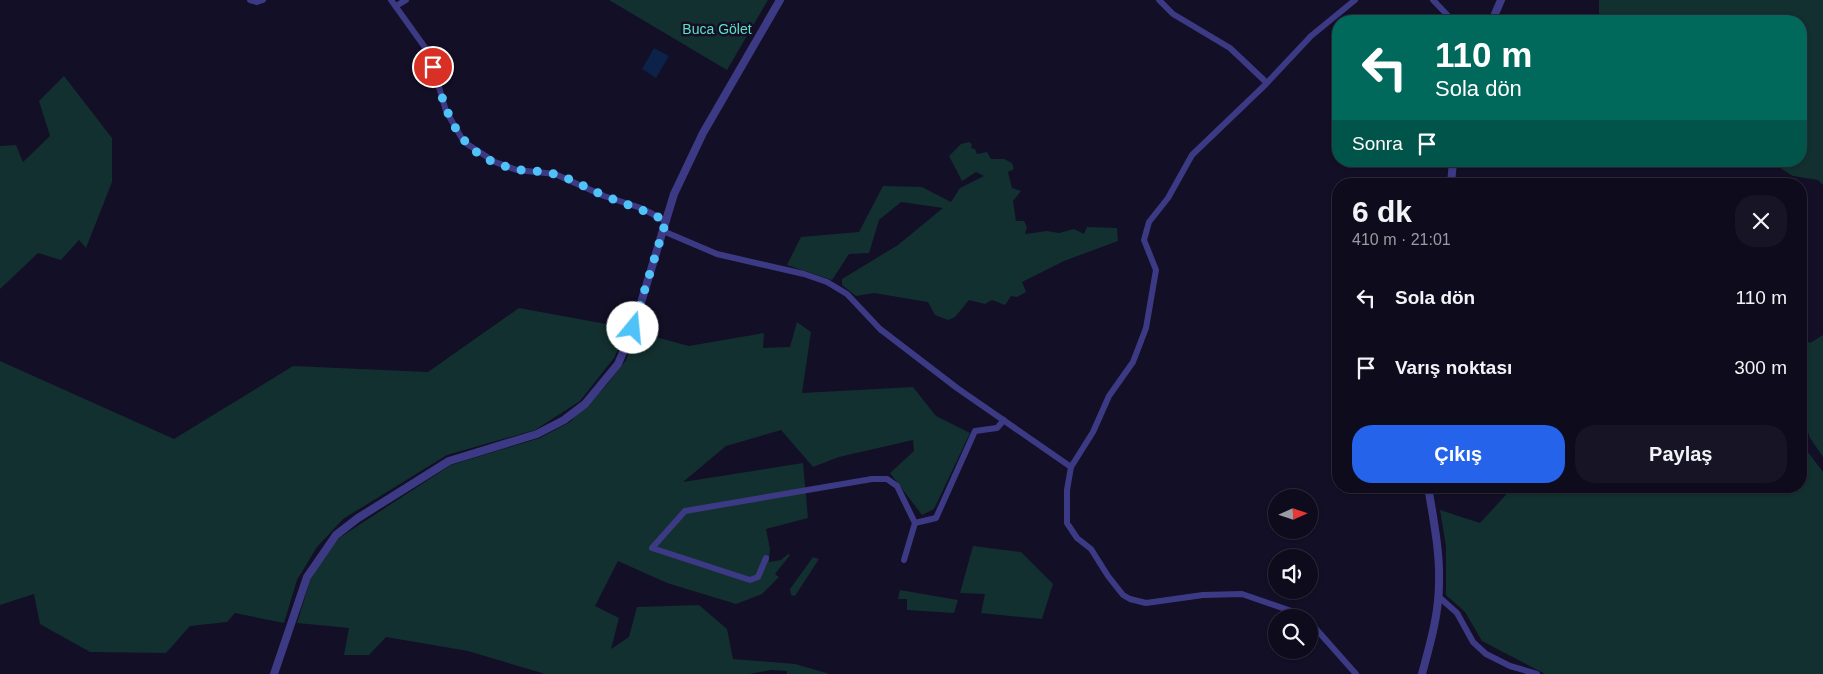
<!DOCTYPE html>
<html lang="tr">
<meta charset="utf-8">
<style>
:root{--surface:#0e0b1c;--page:#171425;--text:#f1f3f6;--muted:#9b9ba3;--line:#2e2b3b;--accent:#2563eb}
body{margin:0;font-family:Arial,sans-serif;background:var(--page);color:var(--text);height:100vh;display:flex;flex-direction:column;font-size:19px;white-space:nowrap}
*{box-sizing:border-box;margin:0}
p{font-size:16px;color:var(--muted)}
.icon{flex:none;width:28px;height:28px;fill:none;stroke:currentColor;stroke-width:2;stroke-linecap:round;stroke-linejoin:round}
.map{position:relative;flex:1;overflow:hidden}
.drawer{position:absolute;left:1332px;top:178px;width:475px;height:315px;display:flex;flex-direction:column;background:var(--surface);border-radius:20px;box-shadow:0 1px 4px #0004,0 0 0 1px var(--line)}
.drawer>*{flex:none}
.top-card{position:absolute;left:1332px;top:15px;width:475px;height:152px;border-radius:20px;box-shadow:0 1px 4px #0004,0 0 0 1px var(--line);background:#00695c;color:#fff;overflow:hidden}
.needle{width:32px;rotate:87deg}
.fabs{position:absolute;left:1268px;top:489px;display:grid;gap:10px}
.fabs a{display:grid;place-items:center;width:50px;height:50px;border-radius:50%;background:var(--surface);box-shadow:0 1px 4px #0004,0 0 0 1px var(--line);font-size:25px}
.pin{position:absolute;display:grid;place-items:center;width:42px;height:42px;color:#fff;margin:-21px;border:2px solid #fff;border-radius:50%;box-shadow:0 1px 5px #0007}
.me{position:absolute;width:55px;margin:-28px;rotate:17deg;stroke-linejoin:round;filter:drop-shadow(0 0 4px #0008)}
.turn{display:flex;align-items:center;gap:18px;height:105px;padding:0 20px;font-size:22px}
.turn .icon{width:65px;height:65px;stroke-width:2.5}
.turn b{display:block;font-size:35px;line-height:42px}
.then{display:flex;align-items:center;height:48px;padding:0 20px;background:#0003;gap:10px;font-size:19px}
.round{display:grid;place-items:center;flex:none;width:52px;height:52px;border-radius:20px;background:var(--page)}
.headline{display:flex;align-items:center;justify-content:space-between;height:85px;padding:0 20px}
h1{font-size:30px;font-weight:700;line-height:38px}
.primary-button{display:flex;gap:10px;margin-top:auto;padding:10px 20px}
.primary-button a{flex:1;height:58px;border-radius:20px;background:var(--accent);color:#fff;font-size:20px;font-weight:700;line-height:58px;text-align:center}
.primary-button a+a{background:var(--page);color:var(--text)}
ul{padding:0;list-style:none}
li{display:flex;align-items:center;gap:15px;height:70px;padding:0 20px}
li div{flex:1}
li b{display:block;font-size:19px}
li em{font-style:normal}
.map>svg:first-child{display:block}
.green{fill:#12302f}
.water{fill:#0c2248}
.lines{fill:none;stroke-linecap:round;stroke-linejoin:round}
.minor{stroke:#3d3a85;stroke-width:6}
.tertiary{stroke:#3d3a85;stroke-width:8}
.route{stroke:#4fc3f7;stroke-width:9;stroke-dasharray:0 16.2}
.labels{text-anchor:middle;stroke-width:5;stroke-linejoin:round;paint-order:stroke}
.park-label{font-size:14px;fill:#5fe0c0;stroke:#130f26}
</style>
<div class="map">
<svg width="1823" height="674" viewBox="0 0 1823 674">
<rect width="100%" height="100%" fill="#130f26"/>
<!-- green -->
<path class="green" d="M609 0H768L727 70Z
M1599 0H1823V185L1818 180 1793 176 1769 161H1801V21H1599Z
M64 76 112 138V182L86 248 79 240 61 260 38 253 0 289V146L16 145 23 162 50 136 39 101Z
M969 142 972 144 971 148 975 149 977 154 987 152 991 159H1004L1012 163 1014 169 1008 172 1012 188 1021 191 1013 201 1016 221H1024L1027 227 1025 234 1047 231 1059 233 1074 229 1084 234 1087 227 1117 228 1118 241 1064 261 1022 282 1026 292 1017 297 1011 296 1005 305 992 300 985 304 969 300 955 317 948 320 935 315 928 302 874 293 856 296 842 285V279L898 245 943 208 901 202 879 220 869 253 849 254 832 280 787 265 801 237 859 232 883 186 922 187 951 202 960 188 984 176 976 172 962 181 949 156 961 144Z
M519 308 628 328 614 358 580 401 535 430 447 455 343 519 317 547 297 580 284 623 235 613 227 622 190 626 166 653 90 652 40 624 34 594 0 605V361L174 439 293 366 428 372Z
M797 322 811 332 802 393 913 387 936 416 970 433 934 509 922 515 890 473 914 451 913 440 839 457 813 467 781 430 726 446 683 482 803 463 808 518 766 529 770 549 769 562 781 560 788 554 790 555 775 574 779 577 762 594 736 604 667 583 618 561 595 606 619 618 611 649 629 637 637 607 699 605 727 629 733 659 795 664 830 674H787V671L771 670 749 674H545L468 651 386 637 369 655H344L349 628 297 623 312 574 339 538 451 465 540 438 570 422 605 387 626 360 637 332 689 346 764 333 763 348 790 347Z
M1823 335V457L1810 438 1801 412V337L1810 343Z
M1801 443 1823 472V674H1545L1482 641 1465 612 1446 595V546L1440 510 1480 523 1514 486H1801Z
M973 546 1021 552 1053 584 1042 619 981 613 985 594 960 593Z
M813 557 819 559 795 596 791 595 790 589Z
M900 590 958 600 954 613 907 610V599H898Z"/>
<!-- water -->
<path class="water" d="M654 48 669 56 656 78 642 69Z"/>
<g class="lines">
<!-- minor -->
<path class="minor" d="M250 0 257 2 263 0
M391 0 429 53 446 111 464 142 495 162 517 170 555 174 604 196 641 208 666 221
M1159 0 1173 14 1230 48 1267 83
M1433 0 1453 21
M396 6 406 0
M663 231 717 254 804 274 827 282 847 294 880 329 957 388 1071 467
M766 558 758 577 750 580 652 548 685 511 872 479H887L897 486 915 523
M904 560 915 523 936 518 975 431 997 428 1004 420
M1438 596 1457 613 1473 642 1486 654 1510 666 1537 674
M1303 618 1297 613 1242 594 1203 595 1146 603 1130 599 1123 595 1108 576 1091 549 1077 538 1067 523V490L1071 467 1093 432 1109 396 1133 362 1146 328 1156 270 1144 240 1149 222 1168 198 1192 155 1266 84 1311 36 1355 0
M1309 621 1356 674"/>
<!-- tertiary -->
<path class="tertiary" d="M1492 21 1501 0
M1451 184 1453 161
M274 674 307 577 336 535 358 518 449 461 537 434 564 420 585 404 618 364 633 329 674 194 703 133 780 0
M1422 674C1430 644 1439 614 1439 583 1440 550 1433 518 1428 486"/>
</g>
<g class="lines">
<!-- route -->
<path class="route" d="M433 67C447 116 458 157 516 169 528 172 541 170 554 174 571 178 586 188 603 195 624 204 645 210 666 221L633 328"/>
</g>
<g class="labels">
<!-- park labels -->
<g class="park-label">
<text x="717" y="34">Buca Gölet</text>
</g>
</g>
</svg>
<div class="fabs">
<a><svg class="needle" viewBox="-14 -14 28 28"><path d="M0-13l5 13h-10z" fill="#e53935"/><path d="M0 13l5-13h-10z" fill="#9b9ba3"/></svg></a>
<a><svg class="icon" aria-label="sound" viewBox="0 0 24 24"><path d="M4 9h4l5-4v14l-5-4H4zM17 9q2 3 0 6"/></svg></a>
<a><svg class="icon" aria-label="search" viewBox="0 0 24 24"><circle cx="10" cy="10" r="6"/><path d="M15 15l6 6"/></svg></a>
</div>
<div class="pin" style="left:433px;top:67px;background:#d93025"><svg class="icon" aria-label="arrive" viewBox="0 0 24 24"><path d="M6 21V4h12l-3 4 3 4H6"/></svg></div>
<svg class="me" style="left:633px;top:328px" viewBox="-20 -20 40 40"><circle r="19" fill="#fff"/><path d="M0-13L10 11 0 6-10 11z" fill="#4fc3f7"/></svg>
<div class="top-card">
<div class="turn"><svg class="icon" aria-label="left" viewBox="0 0 24 24"><path d="M17 20v-9H6M10 6l-5 5 5 5"/></svg><div><b>110 m</b>Sola dön</div></div>
<div class="then">Sonra<svg class="icon" aria-label="arrive" viewBox="0 0 24 24"><path d="M6 21V4h12l-3 4 3 4H6"/></svg></div>
</div>
<section class="drawer">
<div class="headline"><div><h1>6 dk</h1><p>410 m · 21:01</p></div><a class="round"><svg class="icon" aria-label="close" viewBox="0 0 24 24"><path d="M6 6l12 12M18 6L6 18"/></svg></a></div>
<ul>
<li><svg class="icon" aria-label="left" viewBox="0 0 24 24"><path d="M17 20v-9H6M10 6l-5 5 5 5"/></svg><div><b>Sola dön</b></div><em>110 m</em></li>
<li><svg class="icon" aria-label="arrive" viewBox="0 0 24 24"><path d="M6 21V4h12l-3 4 3 4H6"/></svg><div><b>Varış noktası</b></div><em>300 m</em></li>
</ul>
<div class="primary-button"><a>Çıkış</a><a>Paylaş</a></div>
</section>
</div>
